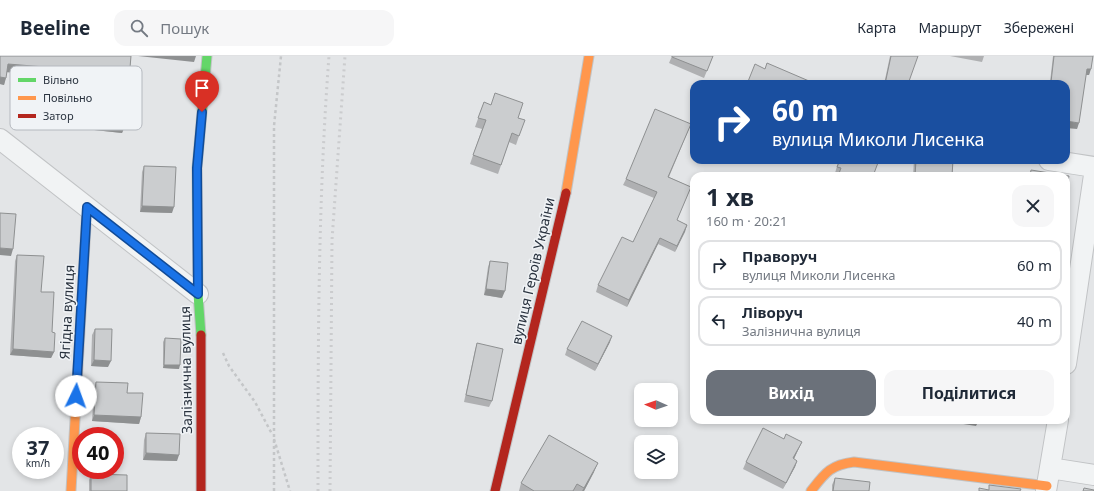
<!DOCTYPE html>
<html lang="uk">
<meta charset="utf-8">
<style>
:root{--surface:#fff;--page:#f6f6f7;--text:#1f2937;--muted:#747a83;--line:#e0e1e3;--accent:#6b717a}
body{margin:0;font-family:"Noto Sans",sans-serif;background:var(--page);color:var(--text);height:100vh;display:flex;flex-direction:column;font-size:15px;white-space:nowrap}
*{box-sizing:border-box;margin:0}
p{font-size:13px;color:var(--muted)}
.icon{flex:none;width:22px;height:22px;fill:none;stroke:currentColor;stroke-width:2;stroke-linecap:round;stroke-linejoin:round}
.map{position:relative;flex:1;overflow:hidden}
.panel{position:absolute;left:690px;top:116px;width:380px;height:252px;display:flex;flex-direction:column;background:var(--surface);border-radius:12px;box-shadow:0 2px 6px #0003}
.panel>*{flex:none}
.top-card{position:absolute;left:690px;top:24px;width:380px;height:84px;border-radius:12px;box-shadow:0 2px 6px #0003;background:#1a4fa0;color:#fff;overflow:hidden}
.needle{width:26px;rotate:272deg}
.tools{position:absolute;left:634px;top:327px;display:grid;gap:8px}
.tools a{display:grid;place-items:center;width:44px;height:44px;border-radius:8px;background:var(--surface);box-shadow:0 2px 6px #0003;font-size:20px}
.speed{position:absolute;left:12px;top:371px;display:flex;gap:8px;font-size:20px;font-weight:700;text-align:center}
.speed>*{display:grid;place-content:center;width:52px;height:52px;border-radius:50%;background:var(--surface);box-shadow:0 2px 6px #0003;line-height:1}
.speed small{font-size:10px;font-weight:400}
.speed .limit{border:6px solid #d22;background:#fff;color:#111}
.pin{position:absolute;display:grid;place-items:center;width:34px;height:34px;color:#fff;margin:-41px -17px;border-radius:50% 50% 50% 0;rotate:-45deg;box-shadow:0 0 4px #0007}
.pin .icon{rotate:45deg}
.me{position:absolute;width:44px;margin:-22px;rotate:3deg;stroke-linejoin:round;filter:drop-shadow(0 0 3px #0008)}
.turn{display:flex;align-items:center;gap:14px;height:84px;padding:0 16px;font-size:18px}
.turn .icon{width:52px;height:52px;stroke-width:2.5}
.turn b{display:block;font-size:28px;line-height:34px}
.round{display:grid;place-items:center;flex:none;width:42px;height:42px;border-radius:12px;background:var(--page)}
.head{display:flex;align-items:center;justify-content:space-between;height:68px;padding:0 16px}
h1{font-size:24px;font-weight:700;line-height:30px}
.button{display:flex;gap:8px;margin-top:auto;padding:8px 16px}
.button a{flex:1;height:46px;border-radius:12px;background:var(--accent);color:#fff;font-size:16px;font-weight:700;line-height:46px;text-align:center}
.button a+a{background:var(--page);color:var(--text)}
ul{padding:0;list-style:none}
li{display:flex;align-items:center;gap:12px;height:50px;margin:0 8px 6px;padding:0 8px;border:2px solid var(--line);border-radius:12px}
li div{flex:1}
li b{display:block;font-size:15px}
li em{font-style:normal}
header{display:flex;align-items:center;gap:24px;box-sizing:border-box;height:56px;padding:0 20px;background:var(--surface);border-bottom:1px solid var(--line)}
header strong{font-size:19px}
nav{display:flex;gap:22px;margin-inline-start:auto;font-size:14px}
.search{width:280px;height:36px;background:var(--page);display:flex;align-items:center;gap:10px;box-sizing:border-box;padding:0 14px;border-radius:12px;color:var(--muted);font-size:15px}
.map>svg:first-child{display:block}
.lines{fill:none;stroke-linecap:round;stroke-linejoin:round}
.street-casing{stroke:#c1c3c5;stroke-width:22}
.fast-casing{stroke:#c1c3c5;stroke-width:11}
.slow-casing{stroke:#c1c3c5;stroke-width:11}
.jam-casing{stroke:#c1c3c5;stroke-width:11}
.path{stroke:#c4c6c8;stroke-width:2.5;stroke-dasharray:3 3;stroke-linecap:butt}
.street{stroke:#f1f3f4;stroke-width:20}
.fast{stroke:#63d668;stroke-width:9}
.slow{stroke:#ff974d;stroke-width:9}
.jam{stroke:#b3261e;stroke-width:9}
.rail{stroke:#cbccce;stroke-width:3;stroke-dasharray:2 4;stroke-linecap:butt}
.wall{fill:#afb0b2}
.shaded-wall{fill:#8e9091}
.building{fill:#cbcdcf;stroke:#8e9091}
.route-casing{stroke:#114b97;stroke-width:10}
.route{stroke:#1a73e8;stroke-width:7}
.labels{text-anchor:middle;stroke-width:3;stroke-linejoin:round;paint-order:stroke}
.street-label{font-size:14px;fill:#2a333f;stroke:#f0f3f6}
.key{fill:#f0f3f6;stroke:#b5b9bf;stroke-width:1}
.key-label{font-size:11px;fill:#2a333f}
</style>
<header>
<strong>Beeline</strong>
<div class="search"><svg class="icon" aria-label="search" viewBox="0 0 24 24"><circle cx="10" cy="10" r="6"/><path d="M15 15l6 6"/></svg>Пошук</div>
<nav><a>Карта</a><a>Маршрут</a><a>Збережені</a></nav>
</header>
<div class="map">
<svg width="1094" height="435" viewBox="0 0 1094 435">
<rect width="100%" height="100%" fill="#e3e5e7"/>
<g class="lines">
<!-- street casing -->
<g class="street-casing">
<path id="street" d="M0 83 198 238
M1049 104 1094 111
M1066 308 1094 119
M1050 412 1094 419
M1046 435 1058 364"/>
</g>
<!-- fast casing -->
<g class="fast-casing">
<path id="fast" d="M201 279 198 238 197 112 207 0"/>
</g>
<!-- slow casing -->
<g class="slow-casing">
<path id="slow" d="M566 137 589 0
M71 435 87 151
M811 435C825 417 830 409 854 406L1047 430"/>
</g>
<!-- jam casing -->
<g class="jam-casing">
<path id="jam" d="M201 279V435
M495 435 566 137"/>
</g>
<!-- path -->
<path class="path" d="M223 297 229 310 255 346 272 378
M274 383 290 435
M274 435V70L281 0"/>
<!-- street -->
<use href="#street" class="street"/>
<!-- fast -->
<use href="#fast" class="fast"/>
<!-- slow -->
<use href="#slow" class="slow"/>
<!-- jam -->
<use href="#jam" class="jam"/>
<!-- rail -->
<path class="rail" d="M318 435C318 290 318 145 329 0
M330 435 332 184 345 0"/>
</g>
<!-- wall -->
<path class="wall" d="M0 0H131L125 70 122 77 85 73 86 64 55 61 56 47 52 46 55 20 7 16 4 29 0 28Z
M672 0H713L704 22 669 7Z
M890 0H891L908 28H884Z
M950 0H984L982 6Z
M1053 0H1093L1089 19H1086L1077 73 1066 28H1042L1043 25 1050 26Z
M484 46 518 62 519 80 516 89 509 86 498 118 470 108 482 73 475 71Z
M691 68 669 121 691 131 677 164 687 169 675 196 658 188 627 251 596 236 598 229 633 186 654 142 623 129 626 123Z
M832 104H879L838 119 835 117 838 107Z
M914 104H916L952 120H913Z
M144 110 172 157 140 156 142 116Z
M17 199 52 276 54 296 51 302 10 299 15 205Z
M490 205 502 242 484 239 488 211Z
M95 273 108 311 91 310 92 279Z
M165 282 179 313 163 312V286Z
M610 286 595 315 565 299 567 293Z
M477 287 492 345 489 351 464 346 475 294Z
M96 326 127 337 141 361 139 368 92 365 94 332Z
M146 377 177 405 143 404 144 384Z
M784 383 802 386 799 392 794 403 797 405 795 411 783 433 743 413 746 406Z
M594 416 584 435H519L521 427Z
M91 418 127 435H89V424Z
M835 422 869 435H832V429Z"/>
<!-- shaded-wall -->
<path class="shaded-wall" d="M138 0H196L194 6Z
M8 8 57 12 55 20 5 16Z
M1087 13H1091L1089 19H1084Z
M0 21 6 22 4 29 0 28Z
M54 39H59L56 47 52 46Z
M57 54 89 57 86 64 55 61Z
M1066 65 1079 67 1077 73 1066 72Z
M88 66 125 70 122 77 85 73Z
M142 150 174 151 172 157 140 156Z
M687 169 685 176 675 196 677 190Z
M660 182 658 188 627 251 629 244Z
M0 192 13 193 11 200 0 199Z
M486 233 505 235 502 242 484 239Z
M612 280 610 286 595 315 598 308Z
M13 293 54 296 51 302 10 299Z
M94 304 111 305 108 311 91 310Z
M164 309H180L179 313 163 312Z
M94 359 141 361 139 368 92 365Z
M958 364H979L976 370 957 367Z
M802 386 799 392 791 409 793 402Z
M146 397 179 399 177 405 143 404Z
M797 405 795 411 783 433Z
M598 407 594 416 584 435H582L584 432Z"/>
<!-- building -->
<path class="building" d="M0 0H131L125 70 88 66 89 57 57 54 59 39H54L57 12 8 8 6 22 0 21Z
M672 0H713L707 15 672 1Z
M891 0H918L908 28H885Z
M1054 0H1093L1091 13H1087L1079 67 1066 65V28H1043V25L1051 26Z
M767 7 816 28H747L755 8 765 13Z
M495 37 523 47 518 62 525 64 519 80 512 77 501 109 473 99 486 64 478 62 484 46 491 49Z
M655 53 691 68 668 121 691 131 677 164 687 169 677 190 660 182 629 244 598 229 622 181 633 186 657 136 626 123Z
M840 104H879L873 120H838L841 112 837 111Z
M916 104H953L952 120H915Z
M144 110 176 111 174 151 142 150Z
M1031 114 1069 120 1066 136V120H1030Z
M0 157 16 158 13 193 0 192Z
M17 199 44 200 41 236H54L52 276 55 277 54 296 13 293Z
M490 205 508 207 505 235 486 233Z
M582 265 612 280 598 308 567 293Z
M95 273H112L111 305 94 304Z
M165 282 181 283 180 309H164Z
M477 287 503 293 492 345 466 339Z
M96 326 128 327 127 337H143L141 361 94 359Z
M763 372 784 383 786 378 802 386 793 402 797 405 786 427 746 406Z
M146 377 180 378 179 399 146 397Z
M549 379 598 407 584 432 577 428 573 435H534L521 427Z
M91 418 127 419V435H91Z
M835 422 870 426 869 435H833Z
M989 429 1021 433 1020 435H979V432L989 434Z
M1084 432 1094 434V435H1083Z"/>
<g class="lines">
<!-- route casing -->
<g class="route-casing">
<path id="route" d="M76 340 87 151 198 238 197 112 202 56"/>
</g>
<!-- route -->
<use href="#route" class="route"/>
</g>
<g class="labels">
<!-- street labels -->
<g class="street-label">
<text transform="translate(533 215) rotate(-77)" y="5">вулиця Героїв України</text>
<text transform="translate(67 256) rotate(-87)" y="5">Ягідна вулиця</text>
<text transform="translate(186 314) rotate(-91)" y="5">Залізнична вулиця</text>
</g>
</g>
<!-- legend -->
<rect x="10" y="10" width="132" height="64" rx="6" class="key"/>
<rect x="18" y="22" width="18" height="4" fill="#63d668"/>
<rect x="18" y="40" width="18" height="4" fill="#ff974d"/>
<rect x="18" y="58" width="18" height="4" fill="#b3261e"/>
<g class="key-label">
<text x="43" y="28">Вільно</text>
<text x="43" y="46">Повільно</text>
<text x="43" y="64">Затор</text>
</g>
</svg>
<div class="tools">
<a><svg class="needle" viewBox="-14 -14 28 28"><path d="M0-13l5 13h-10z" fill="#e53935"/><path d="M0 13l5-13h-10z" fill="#747a83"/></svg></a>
<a><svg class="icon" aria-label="layers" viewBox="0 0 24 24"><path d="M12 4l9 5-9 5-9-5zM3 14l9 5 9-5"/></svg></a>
</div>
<div class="speed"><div>37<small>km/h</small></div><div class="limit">40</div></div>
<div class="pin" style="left:202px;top:56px;background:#d93025"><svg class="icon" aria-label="arrive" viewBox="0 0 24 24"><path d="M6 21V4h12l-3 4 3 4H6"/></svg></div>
<svg class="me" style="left:76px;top:340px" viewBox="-20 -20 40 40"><circle r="19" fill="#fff"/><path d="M0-13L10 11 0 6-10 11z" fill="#1a73e8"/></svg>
<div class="top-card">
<div class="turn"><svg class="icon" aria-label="right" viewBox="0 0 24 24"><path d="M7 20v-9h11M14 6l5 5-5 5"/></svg><div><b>60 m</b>вулиця Миколи Лисенка</div></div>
</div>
<section class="panel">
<div class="head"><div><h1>1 хв</h1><p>160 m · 20:21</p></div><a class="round"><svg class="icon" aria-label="close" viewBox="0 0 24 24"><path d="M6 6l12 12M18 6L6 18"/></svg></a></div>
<ul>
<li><svg class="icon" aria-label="right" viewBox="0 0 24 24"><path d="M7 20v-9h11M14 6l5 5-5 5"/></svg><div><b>Праворуч</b><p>вулиця Миколи Лисенка</p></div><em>60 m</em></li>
<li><svg class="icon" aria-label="left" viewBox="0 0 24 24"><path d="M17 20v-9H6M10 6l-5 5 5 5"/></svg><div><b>Ліворуч</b><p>Залізнична вулиця</p></div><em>40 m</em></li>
</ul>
<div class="button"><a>Вихід</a><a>Поділитися</a></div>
</section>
</div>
